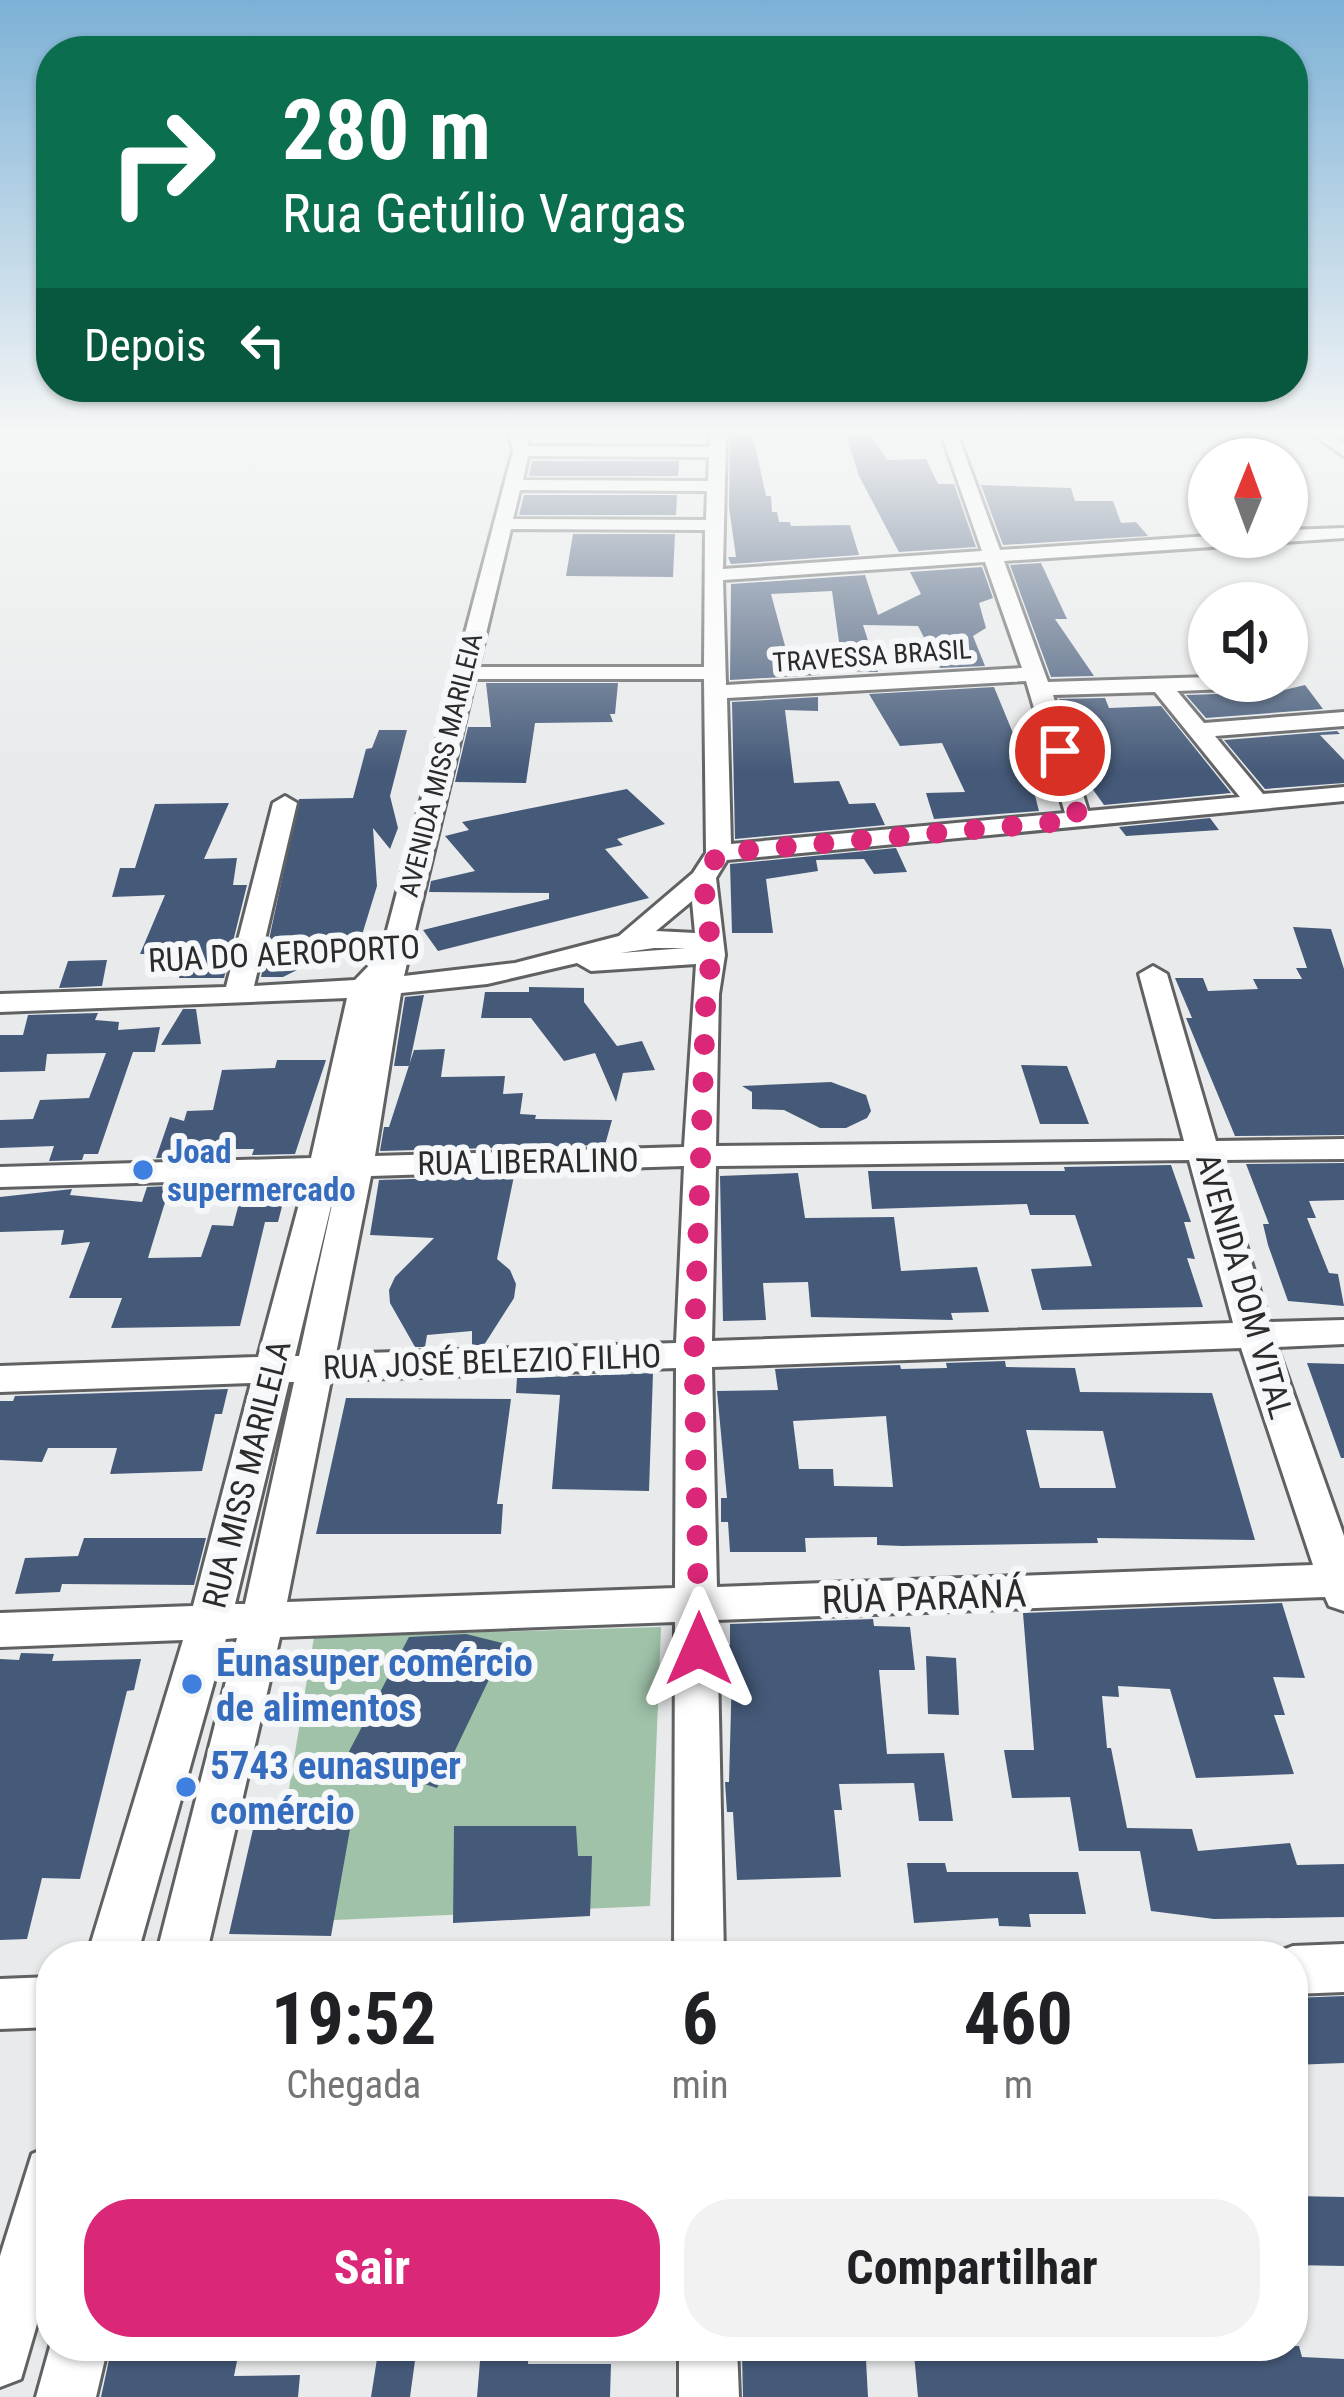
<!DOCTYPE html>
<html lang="pt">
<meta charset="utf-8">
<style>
:root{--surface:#fff;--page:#f2f2f2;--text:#202124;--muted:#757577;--accent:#db2777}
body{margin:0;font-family:"Roboto Condensed",sans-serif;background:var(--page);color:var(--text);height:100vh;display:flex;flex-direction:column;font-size:45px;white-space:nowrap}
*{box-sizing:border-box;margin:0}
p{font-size:39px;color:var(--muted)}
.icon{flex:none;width:66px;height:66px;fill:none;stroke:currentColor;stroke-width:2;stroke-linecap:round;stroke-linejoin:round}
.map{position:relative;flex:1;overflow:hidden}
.drawer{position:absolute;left:36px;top:1941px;width:1272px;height:420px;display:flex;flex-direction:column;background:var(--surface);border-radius:48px;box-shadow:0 3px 9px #0004}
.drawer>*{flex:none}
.banner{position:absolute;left:36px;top:36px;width:1272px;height:366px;border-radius:48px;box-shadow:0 3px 9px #0004;background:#0b6e4f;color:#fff;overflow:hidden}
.needle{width:78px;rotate:1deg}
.buttons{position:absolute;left:1188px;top:438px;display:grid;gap:24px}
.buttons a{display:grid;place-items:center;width:120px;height:120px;border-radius:50%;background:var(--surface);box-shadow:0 3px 9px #0004;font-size:60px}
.pin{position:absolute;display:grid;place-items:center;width:102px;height:102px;color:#fff;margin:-51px;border:6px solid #fff;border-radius:50%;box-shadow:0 3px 12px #0007}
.me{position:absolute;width:132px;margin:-66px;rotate:0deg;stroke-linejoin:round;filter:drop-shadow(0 0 9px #0008)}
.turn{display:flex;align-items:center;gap:42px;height:252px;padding:0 48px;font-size:54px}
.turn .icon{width:156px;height:156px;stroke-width:2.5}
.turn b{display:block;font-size:84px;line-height:102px}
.then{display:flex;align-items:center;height:114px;padding:0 48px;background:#0003;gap:24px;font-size:45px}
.eta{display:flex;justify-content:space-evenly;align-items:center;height:204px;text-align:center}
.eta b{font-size:72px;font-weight:700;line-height:84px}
.primary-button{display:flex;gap:24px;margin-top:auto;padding:24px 48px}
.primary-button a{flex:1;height:138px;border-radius:48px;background:var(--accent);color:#fff;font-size:48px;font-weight:700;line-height:138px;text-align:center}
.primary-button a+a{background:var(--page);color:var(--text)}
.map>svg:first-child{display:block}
.green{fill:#9fc2a9}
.building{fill:#455a79;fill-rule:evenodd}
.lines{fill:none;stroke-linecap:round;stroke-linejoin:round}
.minor-casing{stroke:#606163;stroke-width:6}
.minor{fill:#fff;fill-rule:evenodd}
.route{stroke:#db2777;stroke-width:21;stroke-dasharray:0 37.8}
.shop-dot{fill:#3f7fe0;stroke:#f6f7f9;stroke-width:4.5}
.labels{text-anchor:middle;stroke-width:12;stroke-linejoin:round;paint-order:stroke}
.far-street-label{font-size:27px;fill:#2b2b2c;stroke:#f6f7f9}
.street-label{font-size:33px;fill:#2b2b2c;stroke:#f6f7f9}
.shop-label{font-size:33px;font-weight:bold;fill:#366cbe;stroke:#f6f7f9;text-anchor:start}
.near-street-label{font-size:39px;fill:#2b2b2c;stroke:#f6f7f9}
.near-shop-label{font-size:39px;font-weight:bold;fill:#366cbe;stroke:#f6f7f9;text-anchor:start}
</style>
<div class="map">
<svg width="1344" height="2397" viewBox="0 0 1344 2397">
<rect width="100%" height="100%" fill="#e9eaeb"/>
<!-- green -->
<path class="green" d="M661 1627 650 1906 267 1923 314 1637Z"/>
<!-- building -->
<path class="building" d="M730 436H753L766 496H771L772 512H777L779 522H790L791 526 850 525 859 555 731 564 728 557H736L729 507Z
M846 436H871L887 460 926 459 938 484H954L976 547 899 552 859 476Z
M532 461H679L678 476H529Z
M981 485 1071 488 1075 501H1113L1121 523 1136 522 1148 536 1003 545Z
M524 495H677L676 515H519Z
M573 534H675L673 577 566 576Z
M1041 563 1067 619H1055L1094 676 1051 677 1010 565Z
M982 567 993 598 979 603 986 628 973 636 985 666 940 668 918 626 863 625 878 672 843 671 832 591 771 594 788 657H819V675L730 680 731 584 865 575 878 615 921 594 910 572Z
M486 683H618L615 714H610L613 722 535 723 526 783 455 782 468 727H491Z
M1305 685 1323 709 1206 718 1186 695 1276 692Z
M994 687 1029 772 1039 811 934 819 926 793 965 792 942 743 900 746 869 694Z
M818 697V711L785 710 794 783 839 781 849 804 875 803 885 825 735 839 732 702Z
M1105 698 1109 708 1161 706 1231 793 1104 805 1081 773 1059 699Z
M379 730H407L390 796 398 828 390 849 373 828 377 886 358 948 315 947 311 963 283 977H261L299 799 353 798 366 749 372 748Z
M1337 731 1340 734 1320 735 1344 760V783L1265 789 1224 740Z
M627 789 665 824 617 839 623 845 605 849 649 898 438 951 423 930 549 899V893L429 892 431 881 475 871 445 836 469 830 462 822Z
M229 803 204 859 237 858 233 885H247L224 978H179V969L160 970 162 954H140L165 895 112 897 120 868H135L155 804Z
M1210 818 1219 830 1126 836 1119 827Z
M896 848 907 872 874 874 864 859 816 860 818 871 766 879 773 933H732L730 864Z
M1293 927 1331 929 1344 969V1135L1235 1136 1186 1018H1192L1175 978H1203L1208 991 1258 989 1253 979H1302L1296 968H1307Z
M107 960 102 986 59 988 68 961Z
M529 987 584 988V1002L617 1046 642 1041 655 1070 623 1073 616 1102 595 1053 564 1061 531 1018H481L485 992H529Z
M424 995 409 1066H394L405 997Z
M183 1009H196L201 1044 161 1045Z
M98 1013 95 1020 119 1022 118 1030 160 1027 155 1052H133L98 1154H84L82 1160 49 1161 54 1146 0 1148V1120L33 1119 40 1100 89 1098 106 1053 47 1054 45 1071 0 1072V1035H23L28 1015Z
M445 1049 441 1077 505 1076 503 1094 523 1093 520 1114 536 1115 535 1119 612 1120 605 1145 380 1151 384 1127H389L414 1050Z
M277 1060H326L295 1154 252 1155 254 1149H200L179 1157 156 1158 170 1117 184 1121 187 1111 213 1110 222 1070 275 1068Z
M1021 1065 1067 1066 1089 1124H1040Z
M831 1082 866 1095 871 1111 867 1118 846 1128H820L784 1110 752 1109V1092L742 1086Z
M1344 1163V1200L1309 1201 1316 1218H1307L1329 1273 1338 1274 1344 1306 1288 1301 1268 1245 1263 1224H1269L1246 1164Z
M1171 1165 1191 1222H1184L1195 1259 1187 1258 1203 1307 1042 1310 1031 1269 1092 1266 1075 1215H1030L1027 1204 872 1209 868 1171H1065L1064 1167Z
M798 1173 805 1218 894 1217 901 1271 977 1267 989 1312 951 1313 953 1320 811 1317 808 1282 763 1283 766 1320 723 1321 720 1176Z
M514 1176 497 1259 510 1270 516 1284 514 1298 484 1345H472V1331L427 1335 425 1347H415L390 1303 389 1290 395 1277 434 1238 370 1235 379 1180Z
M288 1183 278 1222H265L240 1326 111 1328 122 1298H69L90 1242 61 1245 64 1230 0 1232V1197L72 1189 70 1195 142 1202 147 1187 170 1186 148 1258 201 1257 212 1225 233 1226 244 1184Z
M1005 1361 1006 1367 1075 1368 1080 1392 1212 1393 1255 1540 1097 1538 1098 1543 902 1546 877 1545V1537L805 1538 806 1552H730L728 1522H721V1498H727L717 1391 778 1390 775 1369 900 1365 901 1369 947 1368 946 1363ZM886 1416 893 1487 834 1486 833 1469H799L793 1421ZM1026 1430 1103 1431 1116 1488H1040Z
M1307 1363 1344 1364V1458H1341Z
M653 1373 649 1491 552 1489 560 1395 516 1393 517 1378Z
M228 1389 222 1414H215L202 1471 110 1474 117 1448H48L42 1462 0 1460V1401H13L15 1396Z
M346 1398 511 1399 497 1504H503L501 1534H316Z
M84 1538H206L194 1585 62 1584 60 1592 15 1594 25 1558 78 1556Z
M1282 1603 1305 1678 1273 1677 1285 1715H1274L1294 1774 1196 1778 1170 1689 1118 1686 1119 1697 1102 1696 1107 1748H1111L1127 1828 1192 1829 1198 1851 1290 1843 1297 1865 1344 1864V1917L1214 1919 1151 1911 1140 1851H1079L1070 1797 1012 1798 1004 1750H1034L1023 1613Z
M873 1619 874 1626 910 1627 915 1670H879L887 1754 944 1753 953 1821H919L914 1783 839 1784 842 1810H834L841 1877 737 1880 733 1812H727L725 1782H729L732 1672H723L722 1645H730V1624Z
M466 1634 506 1644 437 1788 345 1759 409 1637Z
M21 1653 54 1654 52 1661 141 1659 134 1690 127 1691 80 1879 42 1878 27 1939 0 1940V1659L19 1660Z
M926 1656 956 1658 959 1715 928 1714Z
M256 1816 352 1818 331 1936 229 1934Z
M454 1826H576L578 1856H592L590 1916 453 1923Z
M907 1863H945L947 1872H1078L1086 1914H1029L1031 1927 999 1926 998 1918 914 1923Z
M1344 1996V2063L1293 2065V1998Z
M1293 2196 1344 2197V2266L1293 2265Z
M112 2346H240L234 2376 300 2375 298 2397H101Z
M379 2346H417L410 2397H371Z
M506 2346H529L528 2364H611L610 2397H477L480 2361 505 2360Z
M940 2346H1299L1302 2357 1344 2359V2397H918L914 2354H940Z
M742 2356 866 2360 868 2397H743Z"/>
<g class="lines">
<!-- minor casing -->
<g class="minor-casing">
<path id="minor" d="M510 436H526L528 446 709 447 710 436H726L723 569 982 551 942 436H958L1000 550 1209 536 1287 537V530L1344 528V538L1004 561 1048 682 1209 677V681H1287L1276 687 1177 691 1204 723 1344 712V726L1215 736 1263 794 1344 787V801L727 860 716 878 725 955 719 994 716 1146 1184 1141 1139 974 1153 966 1167 974 1216 1141 1344 1139V1159L1221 1160 1269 1322 1344 1320V1344L1277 1347 1344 1536V1611L1329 1606 1325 1597 717 1620 724 1956H674L675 1622 280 1637 206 1956H156L237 1638 226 1639 137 1956H87L183 1640 0 1647V1613L193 1606 251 1383 0 1392V1366L258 1357 306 1178 0 1187V1167L311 1158 347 998 0 1012V994L226 987 273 803 285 796 297 803 254 986 355 980 381 953 504 485 513 451ZM528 456 709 457 708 481 523 480ZM520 490 707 491 706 520 513 519ZM511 529 705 530 704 667H478ZM985 562 1022 668 726 685 723 580ZM475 679H704L706 853 693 873 619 936 515 963 404 976ZM1026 681 1065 813 731 844 727 698ZM1155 692 1240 797 1088 811 1053 695ZM692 901 695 933 656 931ZM654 948H686L620 953ZM577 963 591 971 696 964 684 1147 375 1156 401 993 487 984ZM1189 1160 1233 1323 712 1341 716 1166ZM684 1166 676 1343 336 1354 371 1176ZM338 1177 299 1356H295ZM1241 1348 1313 1565 717 1587 712 1367ZM676 1368 675 1588 287 1602 331 1380ZM289 1382H294L245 1604H235Z
M1315 436H1334L1344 443V456Z
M1344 1944V1992L1293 1994V1956L1275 1953 1293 1946Z
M51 1977V2027L0 2029V1979Z
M51 2146V2276L21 2379 0 2387V2256L32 2154Z
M51 2343 108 2346 96 2397H36Z
M679 2346H737L739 2397H679Z"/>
</g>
<!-- minor -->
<use href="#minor" class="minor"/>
</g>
<!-- sky -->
<linearGradient id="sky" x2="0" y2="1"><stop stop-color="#7cb1d6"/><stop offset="0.56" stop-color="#f5f6f6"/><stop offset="1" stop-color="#f5f6f6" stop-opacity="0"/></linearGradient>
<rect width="1344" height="772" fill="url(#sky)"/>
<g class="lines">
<!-- route -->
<path class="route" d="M699 1649 694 1353 706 994 712 955 703 878 719 853 1079 820 1060 751"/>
</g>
<!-- markers -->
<g class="shop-dot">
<circle cx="143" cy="1170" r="12"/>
<circle cx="192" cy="1684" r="12"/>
<circle cx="186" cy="1787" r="12"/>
</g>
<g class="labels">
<!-- far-street labels -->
<g class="far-street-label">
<text transform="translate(872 656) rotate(-4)" y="9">TRAVESSA BRASIL</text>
<text transform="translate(441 765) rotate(-76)" y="9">AVENIDA MISS MARILEIA</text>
</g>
<!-- street labels -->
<g class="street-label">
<text transform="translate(284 953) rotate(-3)" y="12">RUA DO AEROPORTO</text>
<text transform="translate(528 1161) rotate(-1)" y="12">RUA LIBERALINO</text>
<text transform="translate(1245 1286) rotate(74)" y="12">AVENIDA DOM VITAL</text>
<text transform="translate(492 1361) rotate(-2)" y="12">RUA JOSÉ BELEZIO FILHO</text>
<text transform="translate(246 1474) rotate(-76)" y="12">RUA MISS MARILELA</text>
</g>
<!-- shop labels -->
<g class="shop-label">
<text x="167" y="1163">Joad<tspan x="167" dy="38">supermercado</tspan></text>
</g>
<!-- near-street labels -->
<g class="near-street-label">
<text transform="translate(924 1596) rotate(-2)" y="14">RUA PARANÁ</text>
</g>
<!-- near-shop labels -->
<g class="near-shop-label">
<text x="216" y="1676">Eunasuper comércio<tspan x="216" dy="45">de alimentos</tspan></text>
<text x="210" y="1779">5743 eunasuper<tspan x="210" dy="45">comércio</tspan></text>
</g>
</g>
</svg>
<div class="buttons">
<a><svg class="needle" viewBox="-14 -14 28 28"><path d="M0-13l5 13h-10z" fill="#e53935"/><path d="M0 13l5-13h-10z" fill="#757577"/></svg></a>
<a><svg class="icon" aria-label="sound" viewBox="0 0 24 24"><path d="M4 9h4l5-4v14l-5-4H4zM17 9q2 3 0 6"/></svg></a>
</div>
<div class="pin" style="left:1060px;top:751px;background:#d93025"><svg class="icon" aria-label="arrive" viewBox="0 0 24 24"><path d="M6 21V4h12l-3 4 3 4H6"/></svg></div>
<svg class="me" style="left:699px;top:1649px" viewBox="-20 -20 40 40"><path d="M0-17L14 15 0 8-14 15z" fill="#db2777" stroke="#fff" stroke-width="4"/></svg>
<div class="banner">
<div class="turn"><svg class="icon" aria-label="right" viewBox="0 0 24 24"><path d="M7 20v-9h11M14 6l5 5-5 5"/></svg><div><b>280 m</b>Rua Getúlio Vargas</div></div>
<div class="then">Depois<svg class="icon" aria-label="left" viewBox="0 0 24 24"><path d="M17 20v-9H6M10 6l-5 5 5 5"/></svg></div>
</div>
<section class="drawer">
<div class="eta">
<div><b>19:52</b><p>Chegada</p></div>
<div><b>6</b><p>min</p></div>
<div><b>460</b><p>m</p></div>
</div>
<div class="primary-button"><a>Sair</a><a>Compartilhar</a></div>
</section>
</div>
